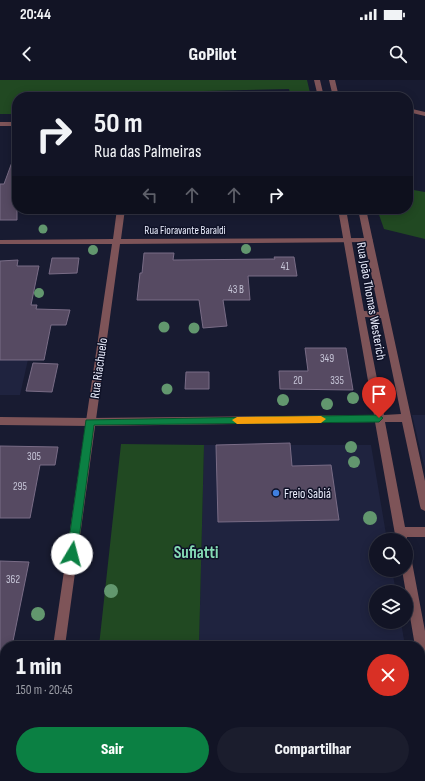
<!DOCTYPE html>
<html lang="pt">
<meta charset="utf-8">
<style>
:root{--surface:#121425;--page:#1b1d2d;--text:#f1f3f6;--muted:#9c9ea7;--line:#313342;--accent:#0b8043}
body{margin:0;font-family:"Sofia Sans Condensed",sans-serif;background:var(--page);color:var(--text);height:100vh;display:flex;flex-direction:column;font-size:15px;white-space:nowrap}
*{box-sizing:border-box;margin:0}
p{font-size:13px;color:var(--muted)}
.icon{flex:none;width:22px;height:22px;fill:none;stroke:currentColor;stroke-width:2;stroke-linecap:round;stroke-linejoin:round}
.map{position:relative;flex:1;overflow:hidden}
.drawer{position:absolute;left:0px;top:561px;width:425px;height:140px;display:flex;flex-direction:column;background:var(--surface);border-radius:16px 16px 0 0;box-shadow:0 2px 10px #0003,0 0 0 1px var(--line)}
.drawer>*{flex:none}
.guide{position:absolute;left:12px;top:12px;width:401px;height:122px;border-radius:16px;box-shadow:0 2px 10px #0003,0 0 0 1px var(--line);background:#121425;color:var(--text);overflow:hidden}
.buttons{position:absolute;left:369px;top:453px;display:grid;gap:8px}
.buttons a{display:grid;place-items:center;width:44px;height:44px;border-radius:50%;background:var(--surface);box-shadow:0 2px 10px #0003,0 0 0 1px var(--line);font-size:20px}
.pin{position:absolute;display:grid;place-items:center;width:34px;height:34px;color:#fff;margin:-41px -17px;border-radius:50% 50% 50% 0;rotate:-45deg;box-shadow:0 0 4px #0007}
.pin .icon{rotate:45deg}
.me{position:absolute;width:44px;margin:-22px;rotate:8deg;stroke-linejoin:round;filter:drop-shadow(0 0 3px #0008)}
.turn{display:flex;align-items:center;gap:14px;height:84px;padding:0 16px;font-size:18px}
.turn .icon{width:52px;height:52px;stroke-width:2.5}
.turn b{display:block;font-size:28px;line-height:34px}
.lanes{display:flex;align-items:center;height:38px;padding:0 16px;background:#0003;justify-content:center;gap:20px;direction:ltr}
.lanes .off{opacity:.35}
.round{display:grid;place-items:center;flex:none;width:42px;height:42px;border-radius:21px;background:var(--page)}
.head{display:flex;align-items:center;justify-content:space-between;height:68px;padding:0 16px}
h1{font-size:24px;font-weight:800;line-height:30px}
.primary-button{display:flex;gap:8px;margin-top:auto;padding:8px 16px}
.primary-button a{flex:1;height:46px;border-radius:24px;background:var(--accent);color:#fff;font-size:16px;font-weight:800;line-height:46px;text-align:center}
.primary-button a+a{background:var(--page);color:var(--text)}
.status{display:flex;justify-content:space-between;align-items:center;height:28px;padding:0 20px;background:var(--surface);direction:ltr}
.status svg{height:11px;fill:currentColor}
header{display:flex;justify-content:space-between;align-items:center;height:52px;padding:0 16px;background:var(--surface);font-size:18px;font-weight:800}
.map>svg:first-child{display:block}
.built{fill:#1f233f}
.green{fill:#214922}
.building{fill:#564a62;stroke:#796c86}
.lines{fill:none;stroke-linecap:round;stroke-linejoin:round}
.minor{fill:#7e5458;fill-rule:evenodd}
.tertiary{fill:#7e5458;fill-rule:evenodd}
.tree{fill:#62976e}
.route{fill:#0b8043;stroke:#07532c}
.slow{fill:#f59e0b}
.shop-dot{fill:#3f7fe0;stroke:#0f1227;stroke-width:1.5}
.labels{text-anchor:middle;stroke-width:3;stroke-linejoin:round;paint-order:stroke}
.far-street-label{font-size:11px;fill:#ebeefe;stroke:#0f1227}
.number-label{font-size:11px;fill:#c6c5d7}
.street-label{font-size:13px;fill:#ebeefe;stroke:#0f1227}
.poi-label{font-size:13px;fill:#ebeefe;stroke:#0f1227;text-anchor:start}
.district-label{font-size:17px;font-weight:bold;fill:#85dbb5;stroke:#0f1227}
</style>
<div class="status"><b>20:44</b><svg viewBox="0 0 49 12"><path d="M0 12V9h3v3zM5 12V6h3v6zM10 12V3h3v9zM15 12V0h3v12zM26 1h20v11H26zM47 4h2v5h-2z"/></svg></div>
<header><svg class="icon" aria-label="back" viewBox="0 0 24 24"><path d="M15 5l-7 7 7 7"/></svg>GoPilot<svg class="icon" aria-label="search" viewBox="0 0 24 24"><circle cx="10" cy="10" r="6"/><path d="M15 15l6 6"/></svg></header>
<div class="map">
<svg width="425" height="701" viewBox="0 0 425 701">
<rect width="100%" height="100%" fill="#181b31"/>
<!-- built -->
<path class="built" d="M0 253H34L20 315H0Z
M425 335V389L412 335Z
M204 365H371L387 460H376V490H392L396 512H376V542H401L405 566H199Z
M420 675H423L425 687V701H94L95 696H420Z"/>
<!-- green -->
<path class="green" d="M0 0H307L311 17H291L289 9 163 12 157 17H17V34H0Z
M408 109 425 112V159L384 149 377 129H408Z
M121 364 204 365 199 566H99Z"/>
<!-- building -->
<path class="building" d="M15 74 17 75V140H0V104H4Z
M144 173H174L173 180 275 179 274 177H294L297 196H248L250 220H223L227 246 203 248 199 220H137L140 193H142Z
M52 178H79L77 193 49 194Z
M18 180 17 186H39L31 225H37L36 229 70 230 66 245H51L44 280H0V181Z
M305 268H346L353 310 280 309 279 291H308Z
M33 283 58 284 52 312 26 311Z
M186 292H209V309H185Z
M290 363 292 386 331 385 339 440 218 442 216 365Z
M0 366 58 367 55 385H40L30 438H0Z
M0 481 29 482 12 566H5V589H0Z"/>
<g class="lines">
<!-- minor -->
<path class="minor" d="M320 11H335L355 17 318 14 317 13Z
M408 28 425 32V36L408 32Z
M0 42H17V46H0Z
M117 129H125L121 159 369 158 373 160 369 162 120 164 65 566H53L112 164H0V160L113 159Z
M0 624H5V638H0Z
M420 628H425V642H420Z
M32 696H46L45 701H31Z"/>
<!-- tertiary -->
<path class="tertiary" d="M314 0H320L324 17H318Z
M329 0H335L339 17H333Z
M338 129H346L364 231 379 232 358 129H366L425 401V431L421 429 420 426 402 342H385L405 447H425V457H407L406 463V460H396L375 342 90 346 0 345V337L90 338 374 335ZM365 237 381 238 401 334 384 335Z
M406 477 410 478 412 482 425 551V590L420 587V566H415L402 490H406Z"/>
</g>
<!-- trees -->
<g class="tree">
<circle cx="43" cy="149" r="4.5"/>
<circle cx="246" cy="169" r="5"/>
<circle cx="93" cy="170" r="5"/>
<circle cx="39" cy="213" r="5"/>
<circle cx="164" cy="247" r="5.5"/>
<circle cx="194" cy="248" r="5.5"/>
<circle cx="167" cy="309" r="5.5"/>
<circle cx="353" cy="318" r="6"/>
<circle cx="283" cy="320" r="6"/>
<circle cx="327" cy="324" r="6"/>
<circle cx="351" cy="367" r="6"/>
<circle cx="354" cy="382" r="6"/>
<circle cx="370" cy="438" r="7"/>
<circle cx="111" cy="511" r="7"/>
<circle cx="38" cy="534" r="7"/>
</g>
<!-- route -->
<path class="route" d="M379 335 383 338 379 342 94 345 77 474 75 477 72 478 68 477 67 474 86 340Z"/>
<!-- slow -->
<path class="slow" d="M321 336 326 339 321 343 237 344 232 340 237 337Z"/>
<!-- markers -->
<circle class="shop-dot" cx="276" cy="413" r="4"/>
<g class="labels">
<!-- far-street labels -->
<g class="far-street-label">
<text x="185" y="154">Rua Fioravante Baraldi</text>
</g>
<!-- number labels -->
<g class="number-label">
<text x="285" y="190">41</text>
<text x="236" y="213">43 B</text>
<text x="327" y="282">349</text>
<text x="298" y="304">20</text>
<text x="337" y="304">335</text>
<text x="34" y="380">305</text>
<text x="20" y="410">295</text>
<text x="13" y="503">362</text>
</g>
<!-- street labels -->
<g class="street-label">
<text transform="translate(372 221) rotate(80)" y="5">Rua João Thomas Westerich</text>
<text transform="translate(98 288) rotate(-82)" y="5">Rua Riachuelo</text>
</g>
<!-- poi labels -->
<g class="poi-label">
<text x="284" y="418">Freio Sabiá</text>
</g>
<!-- district labels -->
<g class="district-label">
<text x="196" y="478">Sufiatti</text>
</g>
</g>
</svg>
<div class="buttons">
<a><svg class="icon" aria-label="search" viewBox="0 0 24 24"><circle cx="10" cy="10" r="6"/><path d="M15 15l6 6"/></svg></a>
<a><svg class="icon" aria-label="layers" viewBox="0 0 24 24"><path d="M12 4l9 5-9 5-9-5zM3 14l9 5 9-5"/></svg></a>
</div>
<div class="pin" style="left:379px;top:338px;background:#d93025"><svg class="icon" aria-label="arrive" viewBox="0 0 24 24"><path d="M6 21V4h12l-3 4 3 4H6"/></svg></div>
<svg class="me" style="left:72px;top:474px" viewBox="-20 -20 40 40"><circle r="19" fill="#fff"/><path d="M0-13L10 11 0 6-10 11z" fill="#0b8043"/></svg>
<div class="guide">
<div class="turn"><svg class="icon" aria-label="right" viewBox="0 0 24 24"><path d="M7 20v-9h11M14 6l5 5-5 5"/></svg><div><b>50 m</b>Rua das Palmeiras</div></div>
<div class="lanes"><svg class="icon off" aria-label="left" viewBox="0 0 24 24"><path d="M17 20v-9H6M10 6l-5 5 5 5"/></svg><svg class="icon off" aria-label="ahead" viewBox="0 0 24 24"><path d="M12 20V5M6 11l6-6 6 6"/></svg><svg class="icon off" aria-label="ahead" viewBox="0 0 24 24"><path d="M12 20V5M6 11l6-6 6 6"/></svg><svg class="icon" aria-label="right" viewBox="0 0 24 24"><path d="M7 20v-9h11M14 6l5 5-5 5"/></svg></div>
</div>
<section class="drawer">
<div class="head"><div><h1>1 min</h1><p>150 m · 20:45</p></div><a class="round" style="background:#d93025;color:#fff"><svg class="icon" aria-label="close" viewBox="0 0 24 24"><path d="M6 6l12 12M18 6L6 18"/></svg></a></div>
<div class="primary-button"><a>Sair</a><a>Compartilhar</a></div>
</section>
</div>
